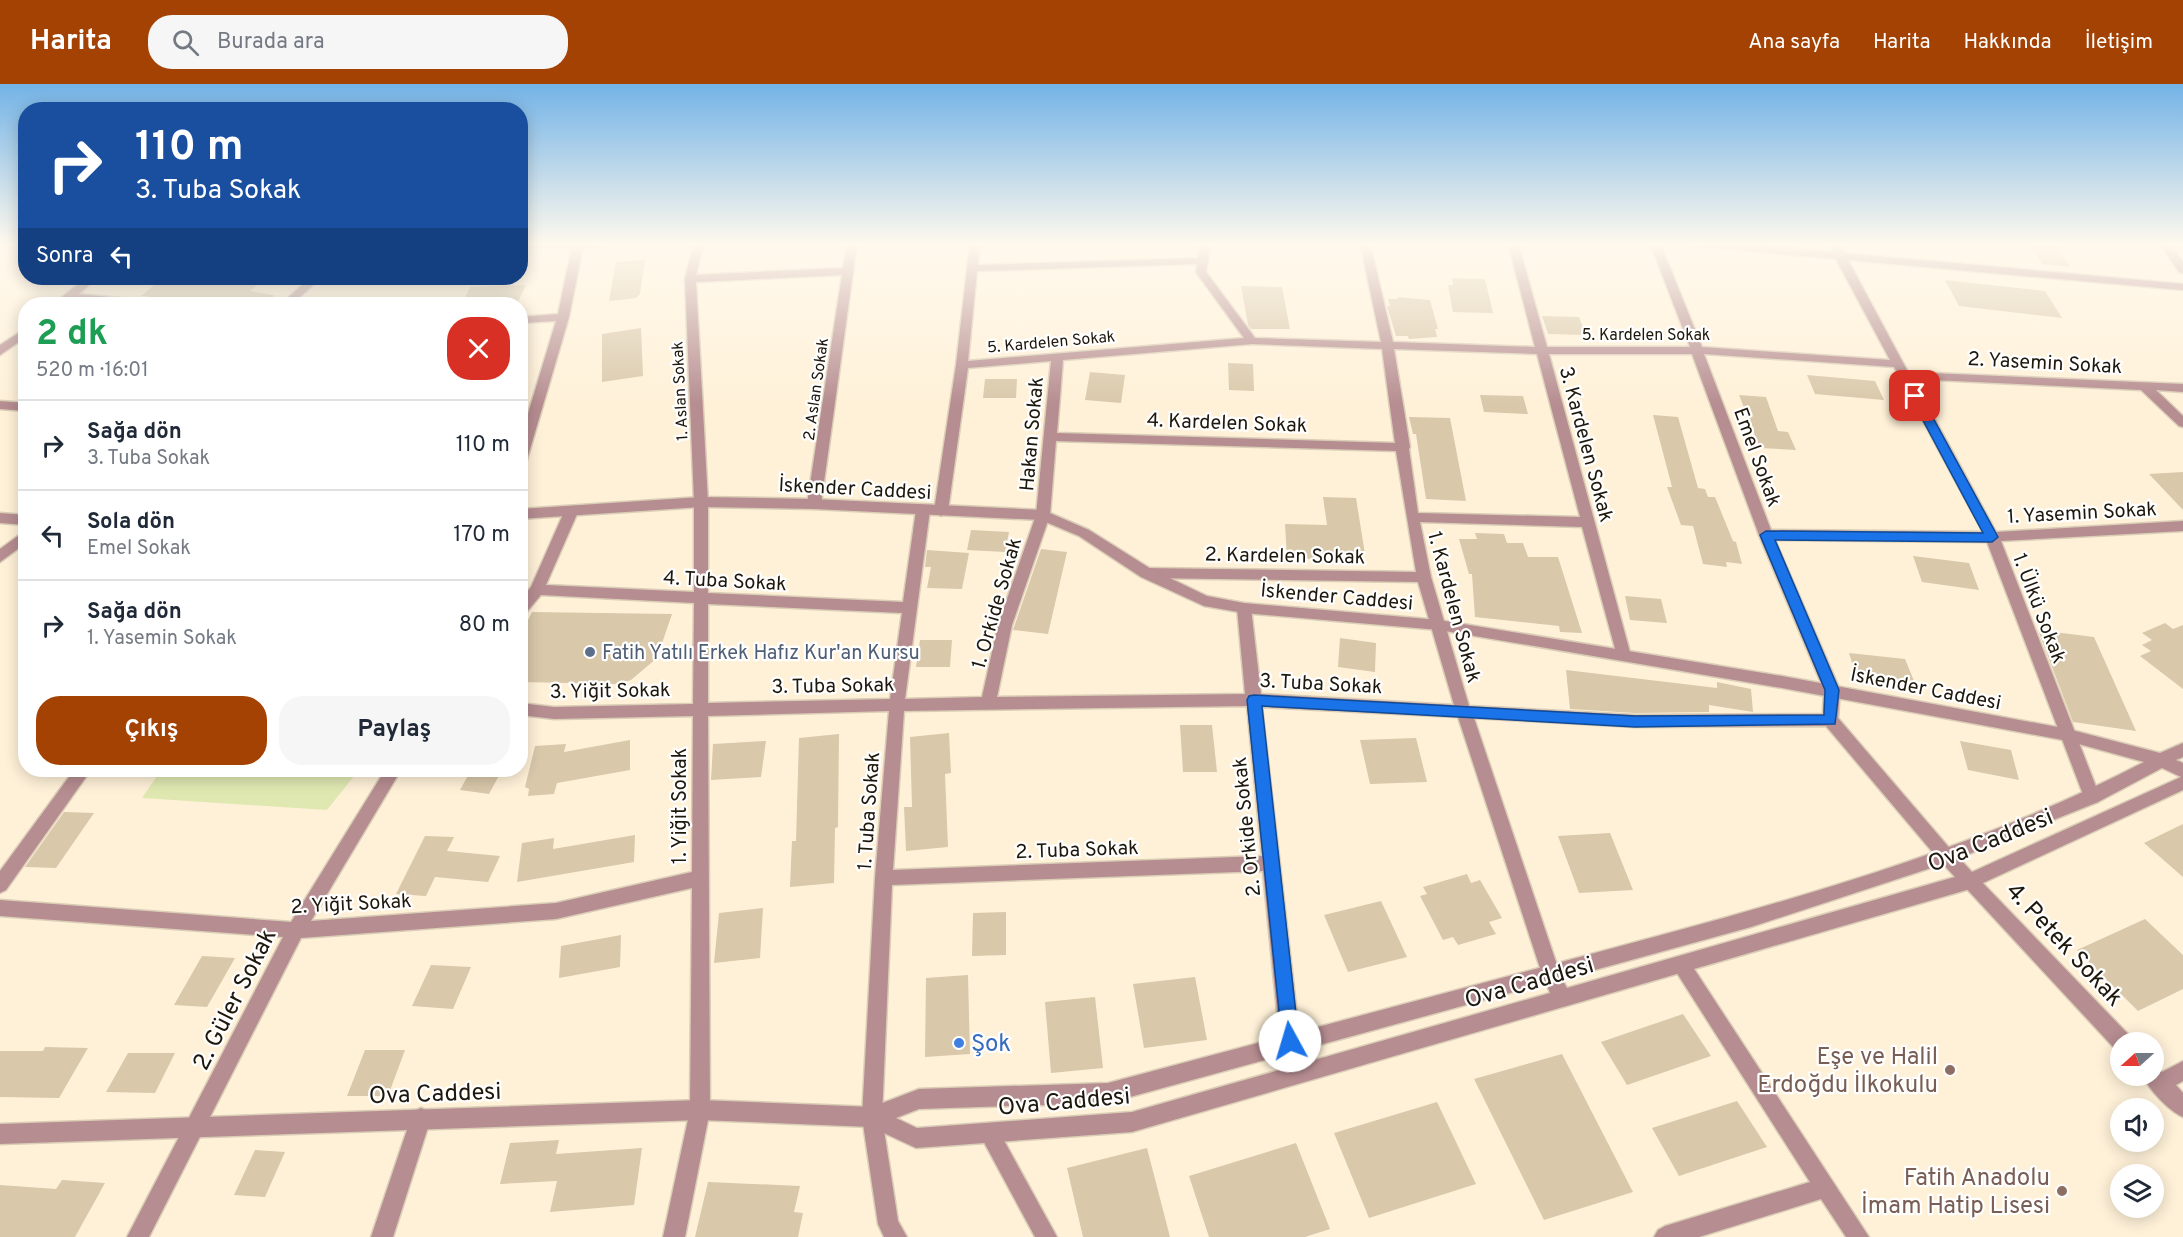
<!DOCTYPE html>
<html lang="tr">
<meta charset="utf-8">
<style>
:root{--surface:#fff;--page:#f6f6f7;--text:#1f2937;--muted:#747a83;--line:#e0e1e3;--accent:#a44203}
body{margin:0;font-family:Overpass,sans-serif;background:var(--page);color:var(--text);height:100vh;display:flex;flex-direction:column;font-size:22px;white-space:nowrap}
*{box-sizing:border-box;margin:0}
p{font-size:20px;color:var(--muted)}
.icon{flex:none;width:33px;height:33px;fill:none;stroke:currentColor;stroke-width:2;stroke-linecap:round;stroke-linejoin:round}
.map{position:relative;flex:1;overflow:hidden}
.details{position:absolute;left:18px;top:213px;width:510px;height:480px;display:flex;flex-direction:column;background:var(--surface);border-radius:24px;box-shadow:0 3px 15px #0003}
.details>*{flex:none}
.banner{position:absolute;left:18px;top:18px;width:510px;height:183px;border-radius:24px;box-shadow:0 3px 15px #0003;background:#1a4fa0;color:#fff;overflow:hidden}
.needle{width:39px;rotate:249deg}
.tools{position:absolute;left:2110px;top:948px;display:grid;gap:12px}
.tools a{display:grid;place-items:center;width:54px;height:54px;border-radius:50%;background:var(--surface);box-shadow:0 3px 15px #0003;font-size:30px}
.pin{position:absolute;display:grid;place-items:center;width:51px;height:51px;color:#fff;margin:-26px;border-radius:12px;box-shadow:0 3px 9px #0006}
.me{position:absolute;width:66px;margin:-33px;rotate:354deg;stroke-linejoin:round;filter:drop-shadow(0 0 4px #0008)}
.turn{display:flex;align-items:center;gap:21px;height:126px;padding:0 18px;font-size:27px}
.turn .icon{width:78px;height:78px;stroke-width:2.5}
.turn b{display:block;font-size:42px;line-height:51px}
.then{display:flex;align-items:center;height:57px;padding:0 18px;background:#0003;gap:12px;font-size:22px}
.round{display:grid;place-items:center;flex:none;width:63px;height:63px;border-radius:24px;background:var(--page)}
.head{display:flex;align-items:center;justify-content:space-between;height:102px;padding:0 18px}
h1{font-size:36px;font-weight:700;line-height:45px;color:#1e9e55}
.primary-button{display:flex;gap:12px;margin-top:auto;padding:12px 18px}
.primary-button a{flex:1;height:69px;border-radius:24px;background:var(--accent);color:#fff;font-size:24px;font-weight:700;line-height:69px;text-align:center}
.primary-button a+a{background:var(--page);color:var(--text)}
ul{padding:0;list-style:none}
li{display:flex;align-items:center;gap:18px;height:90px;padding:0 18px;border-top:2px solid var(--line)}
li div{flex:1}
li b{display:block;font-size:22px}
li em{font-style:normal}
header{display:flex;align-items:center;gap:36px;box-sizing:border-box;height:84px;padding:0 30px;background:var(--accent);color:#fff}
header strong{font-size:28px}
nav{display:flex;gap:33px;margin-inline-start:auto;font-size:21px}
.search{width:420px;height:54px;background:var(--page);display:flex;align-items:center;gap:15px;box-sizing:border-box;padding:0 21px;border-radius:24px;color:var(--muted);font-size:22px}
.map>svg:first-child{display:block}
.green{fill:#e0e8b2}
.building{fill:#d9c8aa}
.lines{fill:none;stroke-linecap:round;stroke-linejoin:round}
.minor-casing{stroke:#dbceb7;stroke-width:3}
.tertiary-casing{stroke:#dbceb7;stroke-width:3}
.minor{fill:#b68d91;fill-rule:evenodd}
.tertiary{fill:#b68d91;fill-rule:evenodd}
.route{fill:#1a73e8;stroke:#114b97;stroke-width:1.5}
.service-dot{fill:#5c6f8a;stroke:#fff;stroke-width:2}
.shop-dot{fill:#3f7fe0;stroke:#fff;stroke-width:2}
.education-dot{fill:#8d6e63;stroke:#fff;stroke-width:2}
.labels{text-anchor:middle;stroke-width:4.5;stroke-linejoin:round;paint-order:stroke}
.far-street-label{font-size:16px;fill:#1e180c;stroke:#fff}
.street-label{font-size:20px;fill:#1e180c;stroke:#fff}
.service-label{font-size:20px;fill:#4e5e75;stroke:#fff;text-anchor:start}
.near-street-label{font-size:24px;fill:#1e180c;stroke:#fff}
.near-shop-label{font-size:24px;fill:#366cbe;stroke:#fff;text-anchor:start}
.near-education-label{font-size:24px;fill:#785e54;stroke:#fff;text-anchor:end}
</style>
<header>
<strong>Harita</strong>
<div class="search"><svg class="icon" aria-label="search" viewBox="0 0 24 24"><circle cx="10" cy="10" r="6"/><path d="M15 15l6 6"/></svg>Burada ara</div>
<nav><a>Ana sayfa</a><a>Harita</a><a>Hakkında</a><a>İletişim</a></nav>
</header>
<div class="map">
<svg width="2183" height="1153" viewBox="0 0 2183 1153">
<rect width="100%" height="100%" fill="#fff1d8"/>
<!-- green -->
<path class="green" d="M161 686H359L327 726 142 714Z"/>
<!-- building -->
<path class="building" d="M2030 159H2055L2070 183 2042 180Z
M645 176 640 210 636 214 609 217 616 178Z
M175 194H265L250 207 273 211V220H229L141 212 161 195 175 196Z
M1452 194 1485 195 1493 229 1453 228 1448 201H1453Z
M1945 196 2045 207 2062 234 1959 222Z
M526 201 517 220H462L470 203Z
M1241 202 1282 203 1290 245H1251L1248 241Z
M1397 213 1430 216 1438 245H1435L1437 253 1409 255 1408 252H1396L1387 222H1390L1388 215H1398Z
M1542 232 1579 233 1586 251 1548 250Z
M641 244 643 292 602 298V250Z
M1228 279 1253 280 1254 307 1229 306Z
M1090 288 1125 291 1121 319 1085 316Z
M1807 291 1875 297 1884 316 1815 310Z
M985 295H1017L1016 314H983Z
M1480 311 1523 312 1528 330 1484 328Z
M1739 311 1766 313 1778 347 1788 348 1796 366 1760 364Z
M1653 331 1678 333 1698 404 1705 405 1708 413H1715L1733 457 1736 458 1742 480 1726 478 1727 483 1703 480 1693 442 1681 441 1667 403H1672Z
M1409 333 1450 334 1466 417 1426 415 1416 350H1413Z
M2183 388V426L2149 390Z
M1323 413 1356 414 1365 470 1314 469V475L1287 474 1285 440 1327 441Z
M971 446 1009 448 1005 468 967 466Z
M1475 449 1504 450 1507 459H1523L1528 473H1558L1582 549 1560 548 1559 542 1475 533 1472 490H1469L1459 455H1477Z
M1041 465 1067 468 1048 550 1013 546Z
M927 466 969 469 962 505 927 504 931 483H925Z
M1913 472 1969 479 1979 506 1922 498Z
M1625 512 1661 515 1667 539 1630 536Z
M532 528 672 530 657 574 631 596 618 600 520 598V552Z
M2165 539 2173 545 2183 541V605L2140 572 2151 567 2142 561 2152 556 2142 549Z
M2038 546 2094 553 2136 647 2073 638Z
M1340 554 1376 559 1375 588 1338 583Z
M920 556H952L950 583H916Z
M1849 569 1905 575 1914 597 1856 591Z
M1566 586 1717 604V598L1751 605 1753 628 1709 621V628L1635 629 1570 625Z
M1180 641H1212L1217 688H1183Z
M949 649 951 689 945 690 948 763 906 767 904 723H912L910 653Z
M839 650 838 743 835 744 834 799 790 803 792 757H796L799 654Z
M1416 654 1427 698 1370 700 1360 656Z
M630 656V686L557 699 554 710 528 712 529 705 525 703 535 662 566 660 564 668Z
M766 657 761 693 711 696 713 660Z
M1960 657 2011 666 2019 696 1968 686Z
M471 686H502L489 710 460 706Z
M64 728 94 729 56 784 25 783Z
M2183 740V793L2144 759Z
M1610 749 1633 806 1579 809 1558 752Z
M635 751 634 778 517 798 522 759 554 754 553 765Z
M425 752 454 753 447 767 500 772 488 798 435 793 426 812 396 810Z
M1467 790 1471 799 1480 796 1502 834 1489 838 1496 850 1458 861 1453 853 1443 856 1420 812 1427 810 1423 803Z
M1381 817 1407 873 1348 888 1324 831Z
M763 824 760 874 714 879 719 829Z
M1006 828V871L972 872 973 829Z
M2145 835 2183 871V905L2138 927 2077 866Z
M621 851 620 883 559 894 561 862Z
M202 872 235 874 207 923 174 921Z
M431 881 471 883 453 925 412 922Z
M968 891 970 970 925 973 926 894Z
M1195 893 1207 956 1144 964 1133 900Z
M1095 913 1103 984 1051 989 1045 918Z
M1683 930 1711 972 1627 1001 1601 958Z
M45 963 88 964 59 1014 0 1013V967H43Z
M365 966H405L388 1012H347Z
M128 969H175L155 1009 106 1008Z
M1562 970 1633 1108 1544 1136 1474 995Z
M1737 1017 1767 1063 1679 1092 1652 1044Z
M1437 1018 1476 1100 1369 1134 1334 1049Z
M559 1056 556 1070 642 1064 634 1121 550 1128 557 1097 500 1100 510 1059Z
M1296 1059 1330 1145 1305 1153H1209L1189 1092Z
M1147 1064 1170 1153H1083L1067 1084Z
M255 1066 285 1068 265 1113 234 1111Z
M62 1096 105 1099 75 1153H0V1101L56 1105Z
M708 1098 800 1102 794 1128 803 1129 798 1153H695Z"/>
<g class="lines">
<!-- minor casing -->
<g class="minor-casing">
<path id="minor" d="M520 159H610L605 162 583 163 569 233 526 379 520 383V356L556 237 520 239V233L558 230 572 163 520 164Z
M694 159H704L696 191 843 184 847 159H857L821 420 814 425 807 420 842 191 696 198 708 418V509L903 518 916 426 923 421 928 423 930 426 905 615 982 613 998 541 1036 431 1051 277 968 284 948 427 941 432 934 427 956 281 970 159H980L978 181 1198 174 1201 159H1211L1206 188 1255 254 1381 258 1360 159H1370L1393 258 1535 263 1508 159H1518L1547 263H1690L1650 159H1660L1702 263 1890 276 1836 175 1695 162 1690 159H1732L1833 168 1828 159H1838L1844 169 2183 200V206L1848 176 1908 288 2183 300V308L2156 306 2183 332V343L2179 342 2141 306 1913 295 1996 448 2183 437V447L2001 457 2100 713 2098 718 2092 720 2086 718 2084 713 1987 458 1775 456 1840 606 1838 634 1952 767 1955 772 1952 777 1946 779 1940 777 1826 642 1635 643 1474 634 1559 887 1556 893 1550 896 1544 893 1541 887 1458 633 1262 623 1300 958 1297 965 1290 967 1283 965 1280 958 1263 787 892 801 882 1033 898 1137 907 1153H884L878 1140 862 1033 875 794 889 627 708 632 710 1026 685 1153H663L690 1026 692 804 556 835 301 854 149 1153H127L283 853 0 832V816L291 838 385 686H401L311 837 556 819 692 788 693 632 554 635 520 631V619L554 623 693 620 694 519 541 511 525 530 520 531V516L531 503 564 428 571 423 578 428 546 501 694 508V418L685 195ZM1197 180 1196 188 1244 254 968 277 977 187ZM1252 260 1382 265 1395 359 1057 349 1063 276ZM1394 265 1537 270 1580 433 1418 429 1409 365 1410 363ZM1549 270H1692L1759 451 1824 606 1823 630 1635 631 1469 622 1431 493 1420 438 1582 443 1617 572 1619 576H1629L1631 572ZM1704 270 1894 283 1983 448 1771 446ZM1056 357 1396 367 1416 488 1146 484 1139 489 1146 494 1418 498 1454 621 1261 610 1251 524 1244 519 1237 524 1245 610 997 613 1012 541 1050 431ZM708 520 902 529 890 615 708 619ZM1247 622 1262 772 893 786 904 627Z
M2159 159H2169L2183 178V189L2179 188Z
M86 194H97L79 210 150 217 156 220H121L71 216 64 220H53Z
M310 194H321L292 220H281Z
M26 244V253L0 271V261Z
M0 317 26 319V327L0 325Z
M26 446V459L0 478V465Z
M74 686H91L6 806 0 809V787Z
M1970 789 1976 792 2129 951 2131 958H2121V967L2115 965 1964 802 1961 797 1964 792Z
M1681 872 1687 874 1869 1153H1846L1821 1115 1699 1153H1654L1658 1146 1665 1142 1810 1098 1675 886 1672 880 1675 874Z
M2183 977V997L2176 1001 2183 1009V1033C2169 1027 2149 1006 2143 992H2154V983L2162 988Z
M421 1024 428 1027 431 1034 393 1153H371L411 1034 414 1027Z
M989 1039 996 1042 1057 1153H1035L979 1049 982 1042Z"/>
</g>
<!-- tertiary casing -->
<g class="tertiary-casing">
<path id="tertiary" d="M701 413 814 415 1043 426 1089 446 1151 485 1207 512 1244 519 1439 536 1782 592 2068 645 2160 669 2183 659V673L2176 676 2183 679V706L1970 805 1132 1048 916 1064 871 1043 700 1036 0 1060V1040L700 1016 872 1023 919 1005 1108 999 1543 883 1550 878 1554 880C1754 826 1959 775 2144 678L2068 657 1782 604 1439 546 1244 529 1204 522 1141 493 1079 452 1041 436 814 425 701 423 520 435V425ZM2162 684 2181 693 1972 788 1959 774 2098 718ZM1943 780 1955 793 1567 904 1562 895 1751 843ZM1546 899 1550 909 1132 1028 917 1044 896 1034 919 1025 1108 1019Z
M0 429 26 431V441L0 439Z"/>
</g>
<!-- minor -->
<use href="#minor" class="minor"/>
<!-- tertiary -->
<use href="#tertiary" class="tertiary"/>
</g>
<!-- sky -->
<linearGradient id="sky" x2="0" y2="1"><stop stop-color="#73b3e7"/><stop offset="0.5" stop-color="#fff9ed"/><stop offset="1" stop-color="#fff9ed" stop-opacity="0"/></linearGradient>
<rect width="2183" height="321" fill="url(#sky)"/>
<!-- route -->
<path class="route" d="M1915 308 1921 312 1998 453 1992 458 1775 456 1839 606 1835 640 1635 643 1262 622 1299 957 1296 963 1290 966 1284 963 1282 957 1247 616 1249 612 1254 611 1635 632 1824 631 1825 606 1760 451 1766 447 1983 449 1910 312Z"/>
<!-- markers -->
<circle class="service-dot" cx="590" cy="568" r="6"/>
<circle class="shop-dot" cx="959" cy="959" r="6"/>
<g class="education-dot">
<circle cx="1950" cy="986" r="6"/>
<circle cx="2062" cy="1107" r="6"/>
</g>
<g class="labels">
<!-- far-street labels -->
<g class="far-street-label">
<text x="1646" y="256">5. Kardelen Sokak</text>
<text transform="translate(1051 257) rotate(-5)" y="6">5. Kardelen Sokak</text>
<text transform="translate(815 305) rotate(-82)" y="6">2. Aslan Sokak</text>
<text transform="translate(679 307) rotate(-93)" y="6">1. Aslan Sokak</text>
</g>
<!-- street labels -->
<g class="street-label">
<text transform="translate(2045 278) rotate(3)" y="7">2. Yasemin Sokak</text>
<text transform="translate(1227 338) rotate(2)" y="7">4. Kardelen Sokak</text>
<text transform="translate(1031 350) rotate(-85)" y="7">Hakan Sokak</text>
<text transform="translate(1587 360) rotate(75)" y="7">3. Kardelen Sokak</text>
<text transform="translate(1758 373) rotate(70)" y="7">Emel Sokak</text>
<text transform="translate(855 404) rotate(3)" y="7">İskender Caddesi</text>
<text transform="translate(2082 428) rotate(-3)" y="7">1. Yasemin Sokak</text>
<text transform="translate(1285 471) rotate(1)" y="7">2. Kardelen Sokak</text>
<text transform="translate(725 496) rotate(3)" y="7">4. Tuba Sokak</text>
<text transform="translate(1337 512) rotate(5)" y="7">İskender Caddesi</text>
<text transform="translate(996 519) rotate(-74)" y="7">1. Orkide Sokak</text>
<text transform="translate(1455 523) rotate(75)" y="7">1. Kardelen Sokak</text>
<text transform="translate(2040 524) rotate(69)" y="7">1. Ülkü Sokak</text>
<text transform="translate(1321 599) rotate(3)" y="7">3. Tuba Sokak</text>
<text transform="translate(833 601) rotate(-1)" y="7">3. Tuba Sokak</text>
<text transform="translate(1926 604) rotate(11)" y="7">İskender Caddesi</text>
<text transform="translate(610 606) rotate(-1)" y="7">3. Yiğit Sokak</text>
<text transform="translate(679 722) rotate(-90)" y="7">1. Yiğit Sokak</text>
<text transform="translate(868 727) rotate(-86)" y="7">1. Tuba Sokak</text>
<text transform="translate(1246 743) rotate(-96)" y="7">2. Orkide Sokak</text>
<text transform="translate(1077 765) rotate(-2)" y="7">2. Tuba Sokak</text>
<text transform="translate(351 819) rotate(-3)" y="7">2. Yiğit Sokak</text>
</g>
<!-- service labels -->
<g class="service-label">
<text x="602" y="575">Fatih Yatılı Erkek Hafız Kur'an Kursu</text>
</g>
<!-- near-street labels -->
<g class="near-street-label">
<text transform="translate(1990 756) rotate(-22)" y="8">Ova Caddesi</text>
<text transform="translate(2065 860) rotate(47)" y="8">4. Petek Sokak</text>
<text transform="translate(1529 898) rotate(-16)" y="8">Ova Caddesi</text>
<text transform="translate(234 915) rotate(-63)" y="8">2. Güler Sokak</text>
<text transform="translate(435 1009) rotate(-2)" y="8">Ova Caddesi</text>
<text transform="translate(1064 1017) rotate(-5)" y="8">Ova Caddesi</text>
</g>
<!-- near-shop labels -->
<g class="near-shop-label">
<text x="971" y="967">Şok</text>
</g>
<!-- near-education labels -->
<g class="near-education-label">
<text x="1938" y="980">Eşe ve Halil<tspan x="1938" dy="28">Erdoğdu İlkokulu</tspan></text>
<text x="2050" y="1101">Fatih Anadolu<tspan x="2050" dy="28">İmam Hatip Lisesi</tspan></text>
</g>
</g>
</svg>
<div class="tools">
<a><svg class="needle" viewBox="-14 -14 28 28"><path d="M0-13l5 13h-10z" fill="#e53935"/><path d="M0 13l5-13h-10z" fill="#747a83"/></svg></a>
<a><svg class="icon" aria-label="sound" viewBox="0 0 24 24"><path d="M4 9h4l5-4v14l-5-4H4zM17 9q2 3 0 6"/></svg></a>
<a><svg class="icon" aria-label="layers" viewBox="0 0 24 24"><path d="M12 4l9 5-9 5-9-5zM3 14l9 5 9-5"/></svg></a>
</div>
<div class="pin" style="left:1915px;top:312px;background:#d93025"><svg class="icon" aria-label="arrive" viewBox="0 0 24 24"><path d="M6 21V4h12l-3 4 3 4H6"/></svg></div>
<svg class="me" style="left:1290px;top:957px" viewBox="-20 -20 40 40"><circle r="19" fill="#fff"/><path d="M0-13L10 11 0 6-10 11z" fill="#1a73e8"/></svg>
<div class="banner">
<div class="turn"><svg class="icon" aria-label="right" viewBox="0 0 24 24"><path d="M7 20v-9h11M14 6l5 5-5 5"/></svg><div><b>110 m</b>3. Tuba Sokak</div></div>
<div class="then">Sonra<svg class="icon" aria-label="left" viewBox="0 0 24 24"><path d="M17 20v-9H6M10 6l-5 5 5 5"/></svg></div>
</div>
<section class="details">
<div class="head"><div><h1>2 dk</h1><p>520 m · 16:01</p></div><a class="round" style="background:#d93025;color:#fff"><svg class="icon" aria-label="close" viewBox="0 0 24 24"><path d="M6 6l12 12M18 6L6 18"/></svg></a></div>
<ul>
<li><svg class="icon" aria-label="right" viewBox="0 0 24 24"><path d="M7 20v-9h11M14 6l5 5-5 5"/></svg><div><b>Sağa dön</b><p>3. Tuba Sokak</p></div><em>110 m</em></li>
<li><svg class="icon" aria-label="left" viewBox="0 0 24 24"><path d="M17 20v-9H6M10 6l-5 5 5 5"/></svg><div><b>Sola dön</b><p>Emel Sokak</p></div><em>170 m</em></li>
<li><svg class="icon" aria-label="right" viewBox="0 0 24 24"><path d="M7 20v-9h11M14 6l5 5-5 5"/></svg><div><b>Sağa dön</b><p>1. Yasemin Sokak</p></div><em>80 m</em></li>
</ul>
<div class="primary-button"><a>Çıkış</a><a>Paylaş</a></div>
</section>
</div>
